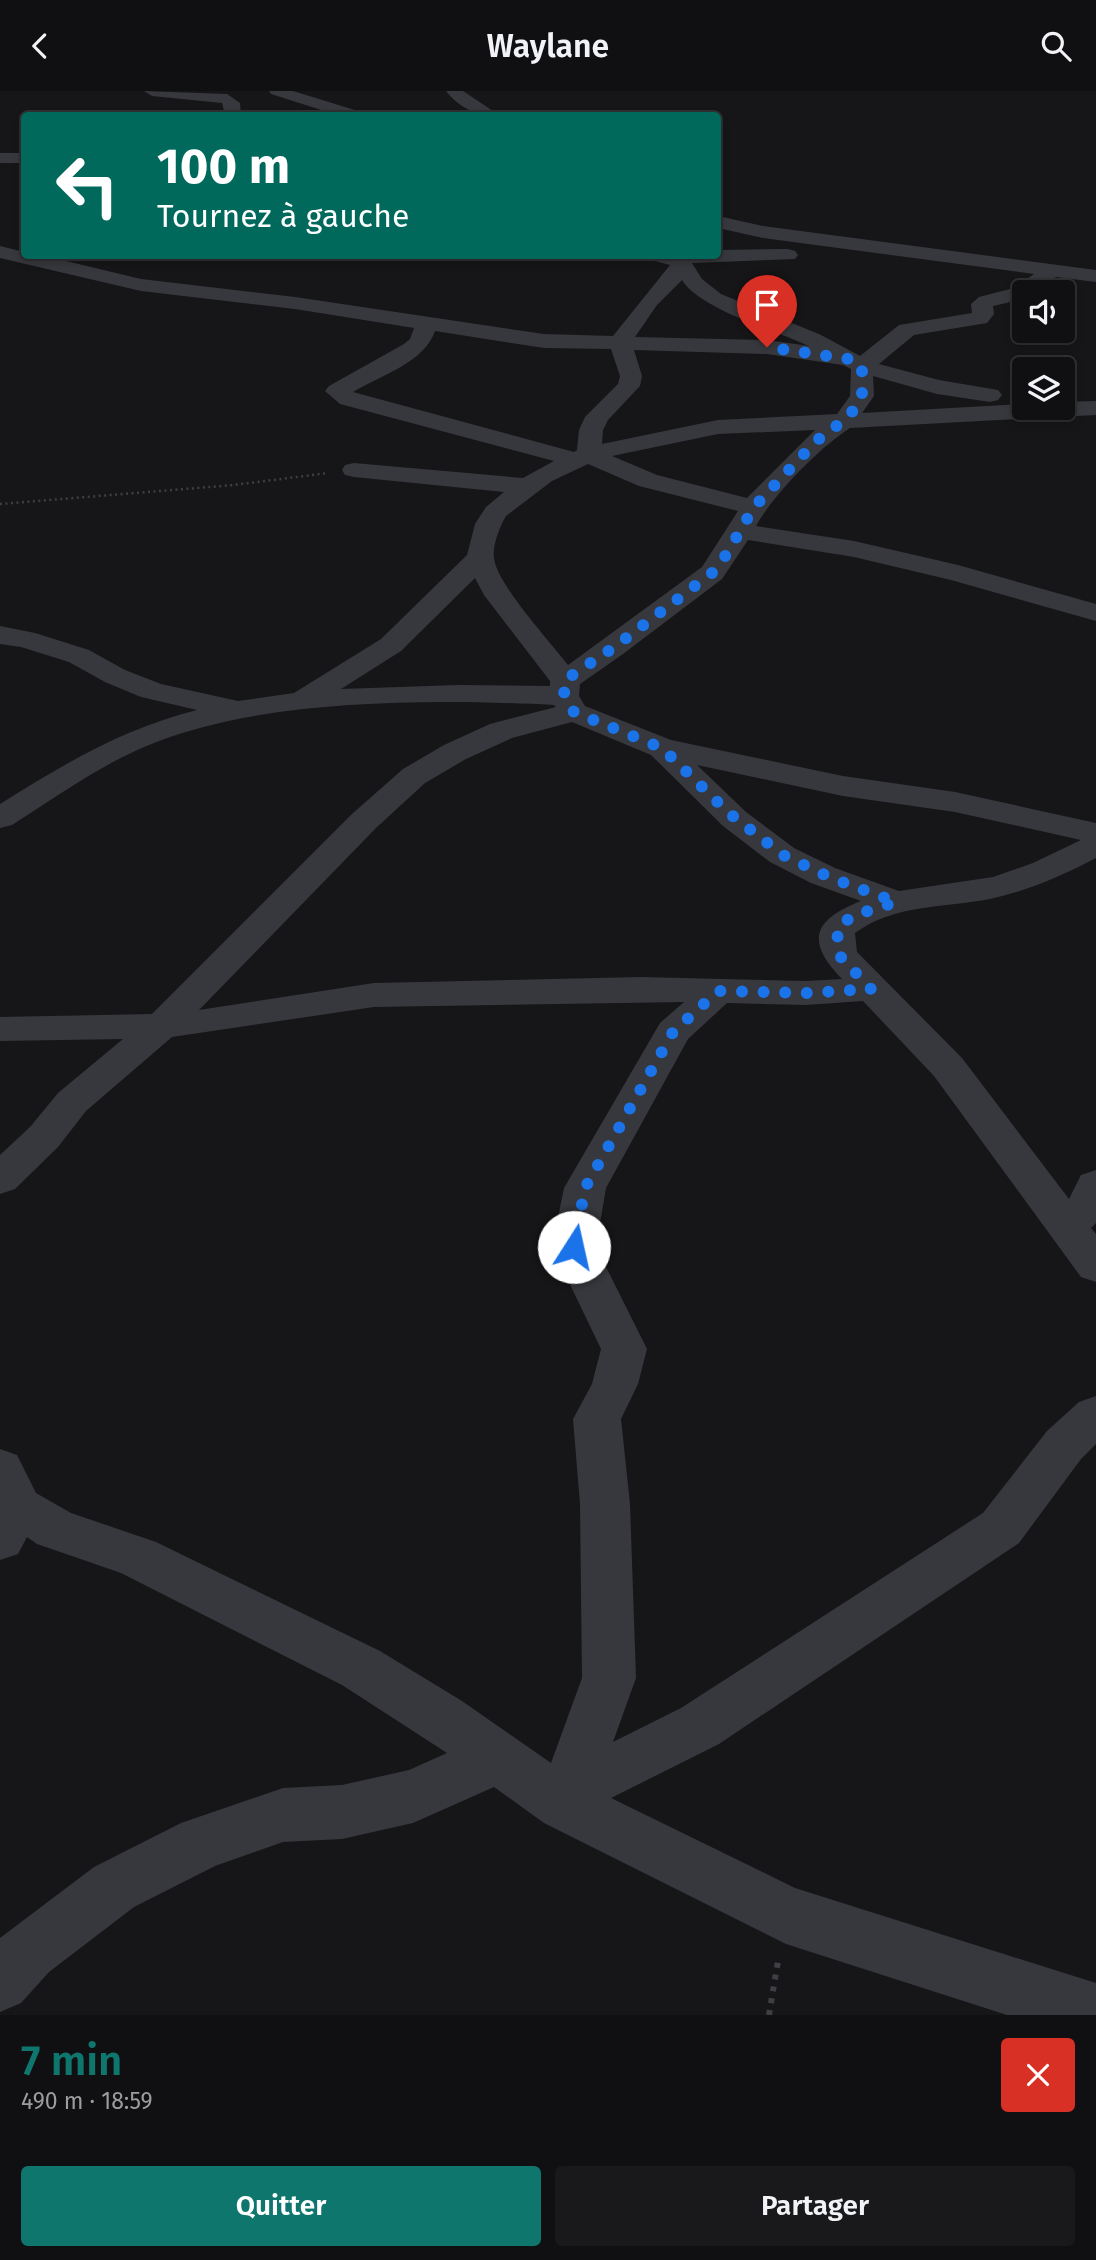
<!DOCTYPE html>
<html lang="fr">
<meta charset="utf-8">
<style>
:root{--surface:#101012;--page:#19191b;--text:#f1f3f6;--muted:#9c9d9f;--line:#303032;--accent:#0f766e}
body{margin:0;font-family:"Fira Sans",sans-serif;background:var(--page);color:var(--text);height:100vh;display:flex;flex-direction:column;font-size:26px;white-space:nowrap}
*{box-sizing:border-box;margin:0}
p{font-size:23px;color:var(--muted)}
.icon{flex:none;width:38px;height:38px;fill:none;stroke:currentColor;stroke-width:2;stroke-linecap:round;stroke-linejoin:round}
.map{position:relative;height:1924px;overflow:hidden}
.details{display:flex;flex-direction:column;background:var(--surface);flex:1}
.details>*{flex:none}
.top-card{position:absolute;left:21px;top:21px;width:700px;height:147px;border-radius:7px;box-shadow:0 4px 10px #0003,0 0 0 2px var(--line);background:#00695c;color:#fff;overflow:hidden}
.buttons{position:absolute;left:1012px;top:189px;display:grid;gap:14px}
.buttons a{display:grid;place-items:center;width:63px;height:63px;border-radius:7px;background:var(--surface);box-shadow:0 4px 10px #0003,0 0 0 2px var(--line);font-size:35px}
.pin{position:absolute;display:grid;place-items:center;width:60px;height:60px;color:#fff;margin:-72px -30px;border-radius:50% 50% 50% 0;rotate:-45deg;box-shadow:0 0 7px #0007}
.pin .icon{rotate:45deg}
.me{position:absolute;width:77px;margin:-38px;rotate:10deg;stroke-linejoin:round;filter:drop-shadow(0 0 5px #0008)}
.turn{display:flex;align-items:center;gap:24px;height:147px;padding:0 21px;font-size:32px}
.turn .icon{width:91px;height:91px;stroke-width:2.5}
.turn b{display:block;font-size:49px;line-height:60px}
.round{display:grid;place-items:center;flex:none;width:74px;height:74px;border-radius:7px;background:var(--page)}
.head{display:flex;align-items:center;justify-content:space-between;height:119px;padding:0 21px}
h1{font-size:42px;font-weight:600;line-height:52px;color:var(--accent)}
.action{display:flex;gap:14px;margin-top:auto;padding:14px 21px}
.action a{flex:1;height:80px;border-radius:7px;background:var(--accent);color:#fff;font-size:28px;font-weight:600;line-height:80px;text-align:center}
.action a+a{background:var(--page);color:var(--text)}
header{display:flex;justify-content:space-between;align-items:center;height:91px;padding:0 21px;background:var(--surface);font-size:32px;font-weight:600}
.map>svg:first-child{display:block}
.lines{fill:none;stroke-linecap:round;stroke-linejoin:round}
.path-far1{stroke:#3d3f44;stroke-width:2.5;stroke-dasharray:2 3.5;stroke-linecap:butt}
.path{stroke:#3d3f44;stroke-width:6;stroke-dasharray:5 7;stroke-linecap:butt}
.street{fill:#37383d;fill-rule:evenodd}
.route{stroke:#1a73e8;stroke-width:12;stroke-dasharray:0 21.6}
</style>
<header><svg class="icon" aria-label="back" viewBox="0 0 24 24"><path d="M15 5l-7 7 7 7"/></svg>Waylane<svg class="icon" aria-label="search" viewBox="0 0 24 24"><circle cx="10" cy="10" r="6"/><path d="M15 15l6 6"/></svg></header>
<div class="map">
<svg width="1096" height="1924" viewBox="0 0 1096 1924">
<rect width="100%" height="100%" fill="#161618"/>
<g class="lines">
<!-- path-far1 -->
<path class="path-far1" d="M0 413 234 394 328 382"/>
<!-- path -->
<path class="path" d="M769 1924 778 1870"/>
<!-- street -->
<path class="street" d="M144 0 227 3 240 12 241 24H225L222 12 152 5Z
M269 0H293L358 20 360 24H337L271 3Z
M446 0H463L499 24C478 26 459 17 446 0Z
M0 62H24V72H0Z
M718 125 763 135 1096 179V191L1056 186 1035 201H1024V208L993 215 994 223 987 232 914 244 879 273 939 289 998 299 1002 304 998 309 990 311 937 303 873 285 874 305 862 322 1024 313V317H1062V311L1096 310V324L850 337C820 356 773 404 756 435L854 450 958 474 1096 513V530L951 489 854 466 748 449 722 488 623 563 580 593 579 605 585 615 671 649 843 685 955 701 1096 732V767C1062 785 1027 800 990 808 944 817 895 813 855 842L857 861 962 967 1069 1108 1081 1084 1096 1079V1132L1091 1137 1096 1143V1191L1081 1186 934 985 863 910 806 914 727 912 688 948 606 1097 596 1156 647 1258 638 1293 621 1328 630 1413 636 1587 613 1651 681 1617 983 1422 1047 1340 1079 1311 1096 1305V1353L1081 1368 1019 1452 719 1653 611 1707 795 1797 1096 1892V1924H1007L786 1853 544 1732 494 1696 413 1732 342 1748 283 1751 215 1775 134 1816 49 1881 21 1912 0 1921V1847L94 1776 181 1732 283 1697 342 1694 409 1679 447 1662 342 1594 121 1482 37 1453 27 1446 18 1463 0 1469V1358L17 1364 36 1402 71 1422 156 1451 380 1560 462 1610 551 1672 582 1587 580 1413 573 1328 592 1293 601 1258 552 1156 564 1097 660 932 684 911 374 916 172 946 86 1020 58 1056 15 1098 0 1103V1064L30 1036 58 1002 123 948 0 950V926L152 923 352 723 403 678 444 654 490 633 556 616 554 614C433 608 262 607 149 654 100 674 56 706 12 734L0 737V713C64 673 124 637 197 619L141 606 105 591 69 571 21 556 0 553V535L35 542 89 559 125 579 161 593 238 610 294 602 381 548 467 464 475 433 486 416 504 401 354 386 345 384 342 379 345 374 354 372 523 387 554 370 340 313 325 300 329 295 404 253 410 248 414 237 295 218 141 200 0 167V155L24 161V164H41L141 188 295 206 544 243 613 245 670 174 647 168 644 164H718V159L788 158 795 160 798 164 795 168 692 172 702 188 721 203 821 244 860 265 899 234 972 222 971 213 979 206 1014 197 1034 183 763 147 718 137ZM682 189C701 219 775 239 809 255L767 249 635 246 657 214ZM435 240 544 257 611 258 620 285 618 293 585 326 579 339 577 359 574 361 353 301C380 285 425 271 435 240ZM634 259 767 263 843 274 851 278 850 305 837 323 718 329 602 353 603 339 608 329 640 295 642 285ZM815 339 747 407 657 384 612 365 718 343ZM588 373 639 395 738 420 702 476 568 574C551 552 496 492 494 467 492 455 500 435 506 425L552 390ZM475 487 484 504 550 590V595L458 594 341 598 401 560ZM572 631 651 664 723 735 770 771 811 792 861 810C813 829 805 850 842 888L806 890 641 886 374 892 199 919 376 737 425 692 466 668 512 647ZM697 674 843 705 955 721 1081 749 1033 772 993 786 899 800 835 777 794 757 746 721Z"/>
</g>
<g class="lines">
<!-- route -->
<path class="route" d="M574 1156 585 1097 673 941 718 900 806 902 871 898 839 864 837 838 852 825 896 811 829 786 783 764 730 723 662 657 574 621 564 605 565 589 613 557 712 482 726 464 754 416 804 363 824 343 844 330 857 315 862 305V275L849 268 767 256"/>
</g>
</svg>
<div class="buttons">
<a><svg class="icon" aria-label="sound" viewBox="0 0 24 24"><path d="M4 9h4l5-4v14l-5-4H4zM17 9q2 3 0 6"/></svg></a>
<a><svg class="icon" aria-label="layers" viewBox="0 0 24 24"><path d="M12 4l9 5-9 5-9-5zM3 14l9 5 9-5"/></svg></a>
</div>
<div class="pin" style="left:767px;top:256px;background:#d93025"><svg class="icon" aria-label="arrive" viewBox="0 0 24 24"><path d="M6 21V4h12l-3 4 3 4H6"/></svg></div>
<svg class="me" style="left:574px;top:1156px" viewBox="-20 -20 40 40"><circle r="19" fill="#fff"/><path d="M0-13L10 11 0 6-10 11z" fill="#1a73e8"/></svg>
<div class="top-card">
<div class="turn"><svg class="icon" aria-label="left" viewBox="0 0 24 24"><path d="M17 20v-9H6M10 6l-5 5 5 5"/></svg><div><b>100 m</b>Tournez à gauche</div></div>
</div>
</div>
<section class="details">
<div class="head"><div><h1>7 min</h1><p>490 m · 18:59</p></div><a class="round" style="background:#d93025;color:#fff"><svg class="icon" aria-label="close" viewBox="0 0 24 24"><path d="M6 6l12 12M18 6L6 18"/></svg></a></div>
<div class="action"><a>Quitter</a><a>Partager</a></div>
</section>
